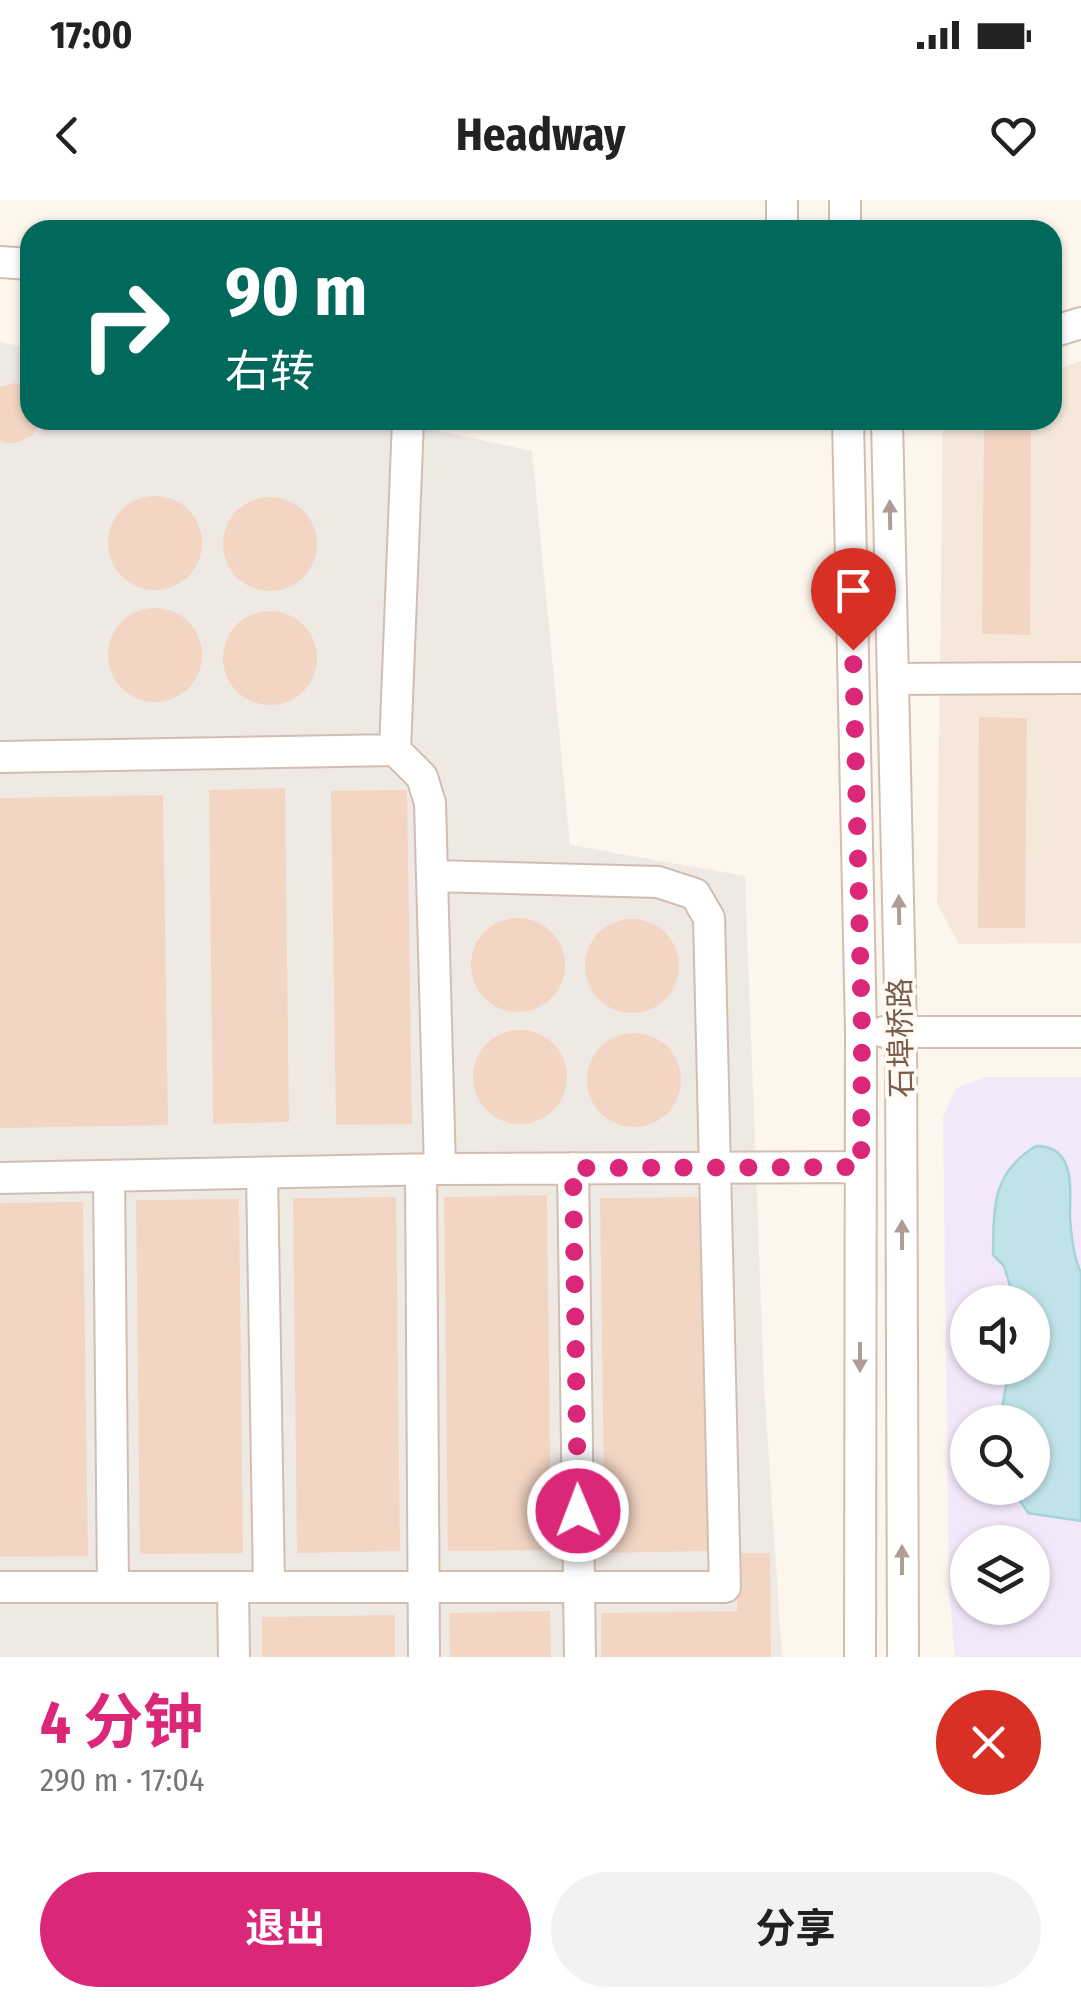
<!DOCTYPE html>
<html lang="zh">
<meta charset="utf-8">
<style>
:root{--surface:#fff;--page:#f2f2f2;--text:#222;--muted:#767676;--accent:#db2777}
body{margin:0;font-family:"Fira Sans Condensed","Noto Sans SC",sans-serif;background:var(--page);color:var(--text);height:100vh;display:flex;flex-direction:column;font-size:38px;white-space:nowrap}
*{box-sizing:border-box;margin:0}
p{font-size:32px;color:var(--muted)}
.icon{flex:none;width:55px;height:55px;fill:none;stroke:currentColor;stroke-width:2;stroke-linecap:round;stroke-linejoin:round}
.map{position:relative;height:1457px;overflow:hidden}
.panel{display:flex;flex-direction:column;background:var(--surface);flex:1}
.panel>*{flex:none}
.top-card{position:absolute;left:20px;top:20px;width:1042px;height:210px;border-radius:30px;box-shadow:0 2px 8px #0004;background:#00695c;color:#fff;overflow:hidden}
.tools{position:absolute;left:950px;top:1085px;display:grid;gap:20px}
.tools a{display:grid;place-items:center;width:100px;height:100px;border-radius:50%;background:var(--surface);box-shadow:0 2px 8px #0004;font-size:50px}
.pin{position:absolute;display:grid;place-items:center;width:85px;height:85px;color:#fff;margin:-102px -42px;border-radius:50% 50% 50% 0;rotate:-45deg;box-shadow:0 0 10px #0007}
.pin .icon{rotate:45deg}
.me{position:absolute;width:110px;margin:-55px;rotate:359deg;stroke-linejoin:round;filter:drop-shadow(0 0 8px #0008)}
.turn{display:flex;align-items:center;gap:35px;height:210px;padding:0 40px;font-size:45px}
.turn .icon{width:130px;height:130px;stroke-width:2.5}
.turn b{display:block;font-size:70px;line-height:85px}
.round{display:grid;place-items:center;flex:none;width:105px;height:105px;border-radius:52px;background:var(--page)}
.summary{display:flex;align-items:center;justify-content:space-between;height:170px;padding:0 40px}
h1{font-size:60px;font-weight:700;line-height:75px;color:var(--accent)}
.button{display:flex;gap:20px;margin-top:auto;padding:20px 40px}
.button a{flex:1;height:115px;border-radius:60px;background:var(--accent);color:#fff;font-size:40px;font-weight:700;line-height:115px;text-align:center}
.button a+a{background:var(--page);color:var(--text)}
.status{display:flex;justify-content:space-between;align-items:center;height:70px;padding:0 50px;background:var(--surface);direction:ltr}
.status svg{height:28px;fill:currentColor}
header{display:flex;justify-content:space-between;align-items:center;height:130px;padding:0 40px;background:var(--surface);font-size:45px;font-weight:700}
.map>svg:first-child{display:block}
.residential{fill:#f5e8da}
.industrial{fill:#efe9e4}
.education{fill:#f3e8fa;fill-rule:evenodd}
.water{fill:#bfe3e8;stroke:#a5d3da;stroke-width:2.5}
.building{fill:#f3d5c3}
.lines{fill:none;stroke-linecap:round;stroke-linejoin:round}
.minor-casing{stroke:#d1beb0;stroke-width:34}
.minor{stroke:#fff;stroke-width:30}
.oneway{fill:#af9d94}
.route{stroke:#db2777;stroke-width:18;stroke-dasharray:0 32.4}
.labels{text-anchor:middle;stroke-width:8;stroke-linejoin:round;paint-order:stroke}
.street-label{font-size:30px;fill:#7a5c4d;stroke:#fffaf3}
</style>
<div class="status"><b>17:00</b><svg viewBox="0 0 49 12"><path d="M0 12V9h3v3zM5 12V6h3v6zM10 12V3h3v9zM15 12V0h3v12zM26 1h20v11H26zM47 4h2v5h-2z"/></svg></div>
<header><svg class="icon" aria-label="back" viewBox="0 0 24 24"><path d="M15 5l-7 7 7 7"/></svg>Headway<svg class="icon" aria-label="heart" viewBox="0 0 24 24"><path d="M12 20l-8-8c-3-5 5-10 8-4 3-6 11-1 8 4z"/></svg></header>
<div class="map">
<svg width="1081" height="1457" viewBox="0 0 1081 1457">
<rect width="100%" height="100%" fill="#fdf6ec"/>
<!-- residential -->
<path class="residential" d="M1081 161V743L959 744 937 704 943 225 947 220H1052L1053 171Z"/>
<!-- industrial -->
<path class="industrial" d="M0 142 30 148V220H389L532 251 570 645 745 676 764 1184 782 1457H0Z"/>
<!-- education -->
<path class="education" d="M984 877H1081V1457H955L949 1390 943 917 956 888ZM968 1102H1032V1168H968ZM968 1222H1032V1288H968ZM968 1342H1032V1408H968Z"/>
<!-- water -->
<path class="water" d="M1036 946C1076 946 1070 988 1070 1016 1071 1036 1073 1055 1081 1073V1321L1028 1313 1012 1288H1032V1222H1005L1002 1209 1009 1168H1032V1102H1015L1004 1066 993 1055C994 1008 991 973 1036 946Z"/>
<!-- building -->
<path class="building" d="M15 183 30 189V220H42L32 236 15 243H6L0 240V187Z
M984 224 1031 225 1030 435 982 434Z
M108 343a47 47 0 1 1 94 0a47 47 0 1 1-94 0Z
M223 344a47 47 0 1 1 94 0a47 47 0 1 1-94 0Z
M108 455a47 47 0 1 1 94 0a47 47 0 1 1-94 0Z
M223 458a47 47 0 1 1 94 0a47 47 0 1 1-94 0Z
M979 517 1027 518 1025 728H978Z
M285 588 289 922 213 924 209 590Z
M407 590 412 924 336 925 331 591Z
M163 595 168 925 0 928V598Z
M471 765a47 47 0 1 1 94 0a47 47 0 1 1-94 0Z
M585 766a47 47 0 1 1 94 0a47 47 0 1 1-94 0Z
M473 877a47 47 0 1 1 94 0a47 47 0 1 1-94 0Z
M587 880a47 47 0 1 1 94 0a47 47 0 1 1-94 0Z
M547 995 551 1350 448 1351 444 997Z
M396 997 400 1351 297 1353 293 998Z
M703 997 708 1351 605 1353 600 998Z
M239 999 243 1353 140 1354 136 1000Z
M83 1002 88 1356 0 1357V1003Z
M736 1353H770L771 1457H601V1413L737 1411Z
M550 1411 551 1457H450L449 1413Z
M395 1415V1457H262V1417Z"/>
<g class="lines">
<!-- minor casing -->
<g class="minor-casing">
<path id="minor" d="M782 30V0
M845 30V0
M0 62 30 64
M1052 132 1081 123
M848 220 861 832 860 1457
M887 220 901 833 903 1457
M894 479 1081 478
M395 550 408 220
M0 557 395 550 422 577 430 603 440 969
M884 832H1081
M573 968 580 1457
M421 970 424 1457
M262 973 269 1387
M109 976 113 1387
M0 978 440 969 861 967
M0 1387H725L709 718 695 694 658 682 432 676
M233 1387 234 1457"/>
</g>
<!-- minor -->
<use href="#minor" class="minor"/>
</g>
<!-- one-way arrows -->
<defs><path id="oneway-solid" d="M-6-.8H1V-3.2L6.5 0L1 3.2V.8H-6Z" transform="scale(2.5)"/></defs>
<g class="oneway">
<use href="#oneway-solid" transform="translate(890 315) rotate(-91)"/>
<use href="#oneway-solid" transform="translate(899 710) rotate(-91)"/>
<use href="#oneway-solid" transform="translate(902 1035) rotate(-90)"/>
<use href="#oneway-solid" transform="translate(860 1157) rotate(90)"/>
<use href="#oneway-solid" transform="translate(902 1360) rotate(-90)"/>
</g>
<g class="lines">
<!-- route -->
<path class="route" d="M578 1311 573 968 861 967 862 832 853 450"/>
</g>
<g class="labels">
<!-- street labels -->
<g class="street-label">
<text transform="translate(901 838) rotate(-91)" y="10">石埠桥路</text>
</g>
</g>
</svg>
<div class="tools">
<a><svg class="icon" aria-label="sound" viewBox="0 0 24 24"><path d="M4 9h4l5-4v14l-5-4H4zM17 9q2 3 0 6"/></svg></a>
<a><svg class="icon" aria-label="search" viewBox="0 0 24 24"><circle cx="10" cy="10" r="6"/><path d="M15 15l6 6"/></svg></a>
<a><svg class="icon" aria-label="layers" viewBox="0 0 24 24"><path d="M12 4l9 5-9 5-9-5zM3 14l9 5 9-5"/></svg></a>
</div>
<div class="pin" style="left:853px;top:450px;background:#d93025"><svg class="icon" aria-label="arrive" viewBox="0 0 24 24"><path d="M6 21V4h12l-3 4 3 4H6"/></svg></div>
<svg class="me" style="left:578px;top:1311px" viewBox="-20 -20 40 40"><circle r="17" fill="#db2777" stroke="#fff" stroke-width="3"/><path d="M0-11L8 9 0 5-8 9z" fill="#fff"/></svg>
<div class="top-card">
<div class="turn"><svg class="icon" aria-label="right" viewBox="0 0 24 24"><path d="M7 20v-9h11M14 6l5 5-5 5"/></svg><div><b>90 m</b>右转</div></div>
</div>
</div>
<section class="panel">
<div class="summary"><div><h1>4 分钟</h1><p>290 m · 17:04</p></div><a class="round" style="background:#d93025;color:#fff"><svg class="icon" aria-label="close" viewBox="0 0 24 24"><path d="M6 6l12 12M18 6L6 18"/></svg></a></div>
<div class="button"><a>退出</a><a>分享</a></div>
</section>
